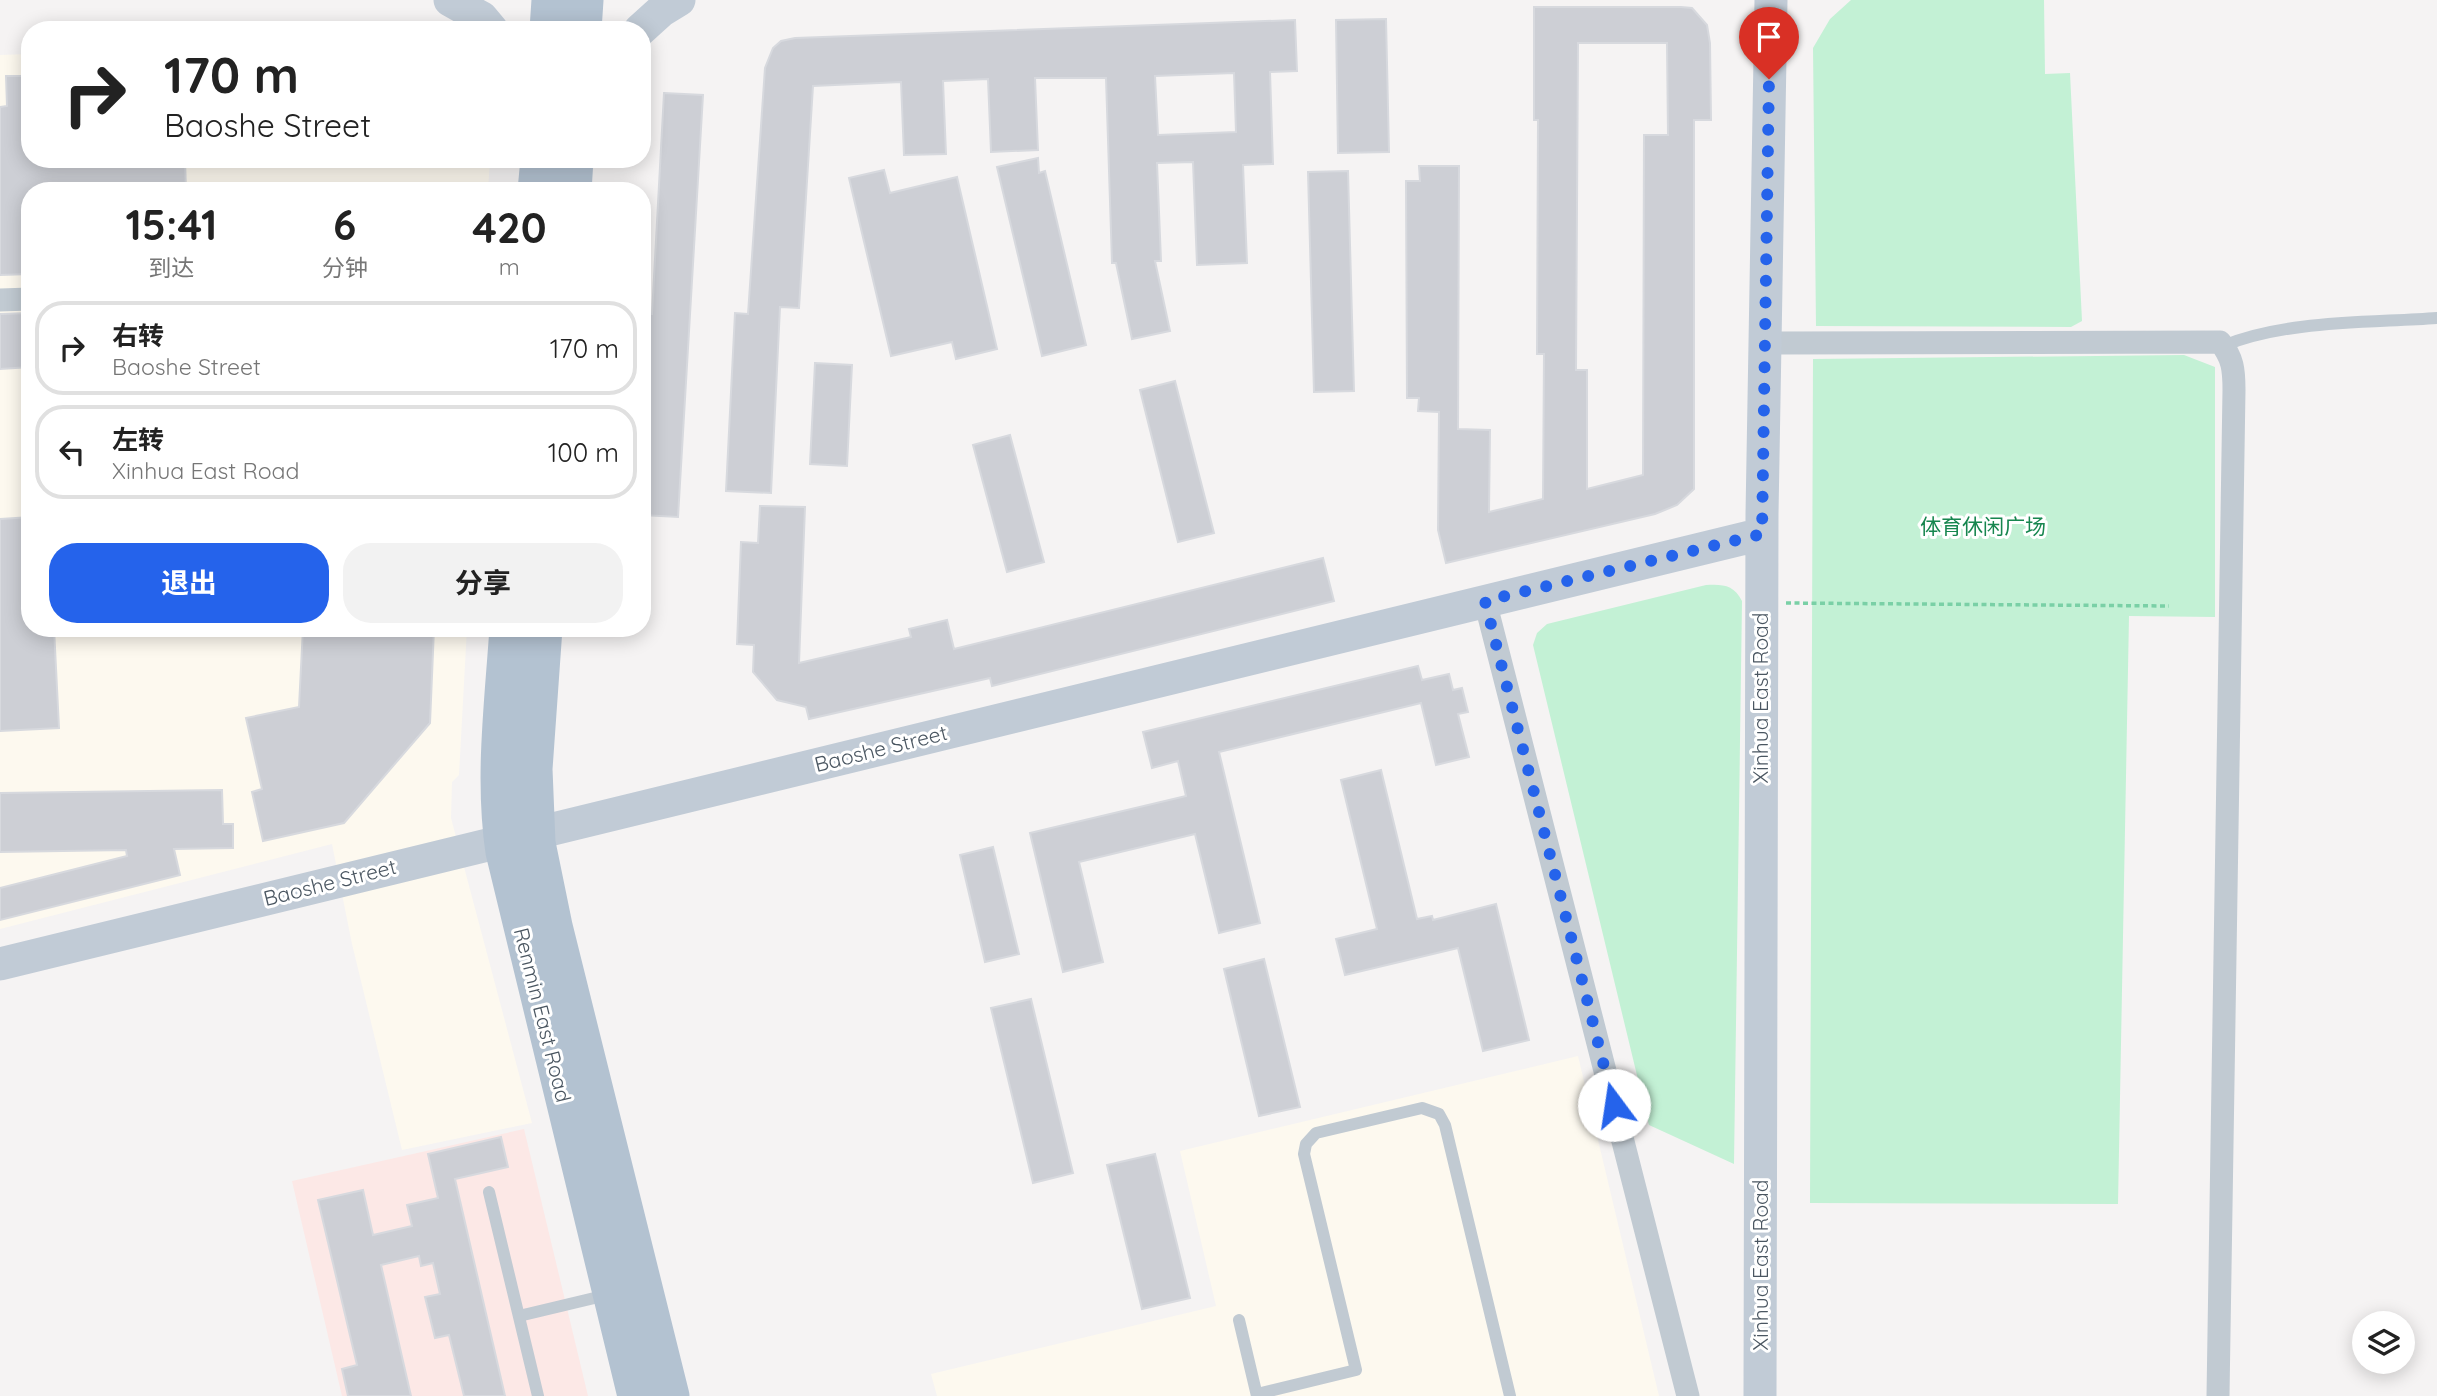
<!DOCTYPE html>
<html lang="zh">
<meta charset="utf-8">
<style>
:root{--surface:#fff;--page:#f2f2f2;--text:#222;--muted:#767676;--line:#e0e0e0;--accent:#2563eb}
body{margin:0;font-family:Quicksand,"Noto Sans SC",sans-serif;background:var(--page);color:var(--text);height:100vh;display:flex;flex-direction:column;font-size:26px;white-space:nowrap}
*{box-sizing:border-box;margin:0}
p{font-size:23px;color:var(--muted)}
.icon{flex:none;width:38px;height:38px;fill:none;stroke:currentColor;stroke-width:2;stroke-linecap:round;stroke-linejoin:round}
.map{position:relative;flex:1;overflow:hidden}
.drawer{position:absolute;left:21px;top:182px;width:630px;height:455px;display:flex;flex-direction:column;background:var(--surface);border-radius:28px;box-shadow:0 4px 18px #0003}
.drawer>*{flex:none}
.hud{position:absolute;left:21px;top:21px;width:630px;height:147px;border-radius:28px;box-shadow:0 4px 18px #0003;background:#fff;color:var(--text);overflow:hidden}
.buttons{position:absolute;left:2352px;top:1311px;display:grid;gap:14px}
.buttons a{display:grid;place-items:center;width:63px;height:63px;border-radius:50%;background:var(--surface);box-shadow:0 4px 18px #0003;font-size:35px}
.pin{position:absolute;display:grid;place-items:center;width:60px;height:60px;color:#fff;margin:-72px -30px;border-radius:50% 50% 50% 0;rotate:-45deg;box-shadow:0 0 7px #0007}
.pin .icon{rotate:45deg}
.me{position:absolute;width:77px;margin:-38px;rotate:346deg;stroke-linejoin:round;filter:drop-shadow(0 0 5px #0008)}
.turn{display:flex;align-items:center;gap:24px;height:147px;padding:0 28px;font-size:32px}
.turn .icon{width:91px;height:91px;stroke-width:2.5}
.turn b{display:block;font-size:49px;line-height:60px}
.eta{display:flex;justify-content:space-evenly;align-items:center;height:119px;text-align:center}
.eta b{font-size:42px;font-weight:700;line-height:49px}
.cta{display:flex;gap:14px;margin-top:auto;padding:14px 28px}
.cta a{flex:1;height:80px;border-radius:28px;background:var(--accent);color:#fff;font-size:28px;font-weight:700;line-height:80px;text-align:center}
.cta a+a{background:var(--page);color:var(--text)}
ul{padding:0;list-style:none}
li{display:flex;align-items:center;gap:21px;height:94px;margin:0 14px 10px;padding:0 14px;border:4px solid var(--line);border-radius:28px}
li div{flex:1}
li b{display:block;font-size:26px}
li em{font-style:normal}
.map>svg:first-child{display:block}
.commercial{fill:#fdf9ef}
.medical{fill:#fce8e6}
.green{fill:#c3f1d5}
.building{fill:#cdcfd5;stroke:#d7d9de;stroke-width:2;fill-rule:evenodd}
.lines{fill:none;stroke-linecap:round;stroke-linejoin:round}
.path{stroke:#7ad0a6;stroke-width:3.5;stroke-dasharray:5 3.5;stroke-linecap:butt}
.lane{stroke:#c1cad2;stroke-width:12}
.street{stroke:#c1cad2;stroke-width:23}
.secondary{stroke:#c1cbd6;stroke-width:33}
.primary{stroke:#b3c2d1;stroke-width:37}
.route{stroke:#2563eb;stroke-width:12;stroke-dasharray:0 21.6}
.labels{text-anchor:middle;stroke-width:6;stroke-linejoin:round;paint-order:stroke}
.park-label{font-size:21px;fill:#17864f;stroke:#fff}
.street-label{font-size:21px;fill:#4a5661;stroke:#fff}
</style>
<div class="map">
<svg width="2437" height="1396" viewBox="0 0 2437 1396">
<rect width="100%" height="100%" fill="#f5f3f3"/>
<!-- commercial -->
<path class="commercial" d="M30 54V159H490L488 191H30V628H467L459 775 452 782 451 818 532 1123 402 1150 352 944 332 844 0 929V55Z
M1578 1056 1659 1396H937L931 1374 1216 1306 1180 1151Z"/>
<!-- medical -->
<path class="medical" d="M524 1129 588 1396H342L292 1181Z"/>
<!-- green -->
<path class="green" d="M1851 0H2044L2045 74 2070 73 2082 321 2071 327 1816 326 1813 48 1830 19Z
M2184 355 2215 367V617L2129 616 2118 1204 1810 1203 1813 359Z
M1706 585C1723 584 1734 585 1742 601L1734 1164 1649 1125 1533 645 1537 633 1547 624Z"/>
<!-- building -->
<path class="building" d="M1534 7H1681L1692 8 1707 25 1710 43 1711 120H1694V489L1677 505 1655 514 1446 563 1438 530 1439 412 1418 411 1419 398H1407L1406 181H1420L1419 166H1459L1458 429 1490 430 1489 512 1543 499 1544 354H1537L1538 120H1534ZM1578 43H1667L1668 135H1644L1643 475 1587 489V370H1576Z
M1386 19 1389 152 1338 153 1336 20Z
M1295 20 1297 71 1270 72 1273 164 1243 165 1247 263 1197 265 1193 162 1157 163 1161 261H1155L1170 331 1132 339 1116 263H1112L1106 78H1035L1038 150 991 152 988 79 943 81 946 154 904 155 901 82 813 86 799 308 780 307 771 493 726 491 735 313 748 314 765 68 773 48 781 41 795 38ZM1234 73 1236 132 1158 135 1155 76Z
M6 76H30V159H185L186 191H30V274L0 275V107L7 106Z
M664 93 703 95 678 517 642 515V349L644 314H652Z
M1038 158 1039 173 1045 171 1086 345 1042 356 997 167Z
M884 170 890 193 957 177 997 349 956 359 952 342 891 356 849 178Z
M1348 171 1354 391 1314 392 1308 172Z
M30 313V367L0 369V314Z
M815 363 852 365 847 466 810 464Z
M1175 381 1214 533 1178 542 1140 390Z
M1010 435 1044 562 1007 572 973 445Z
M760 506 805 507 799 663 911 637 909 629 947 620 954 649 1323 558 1334 601 992 686 990 678 809 719 806 707 777 700 753 672 754 645 737 644 741 542 758 543Z
M30 517V628H54L59 728 0 731V519Z
M303 628H434L430 723 344 823 263 841 252 792 262 789 246 718 299 707Z
M1418 666 1422 680 1449 674 1453 690 1462 688 1468 712 1458 714 1469 757 1436 765 1421 703 1219 752 1260 923 1219 933 1195 834 1079 862 1103 962 1063 972 1030 833 1186 796 1178 761 1152 768 1143 732Z
M1381 770 1417 919 1432 916 1433 920 1496 904 1529 1040 1483 1051 1458 948 1345 975 1336 939 1377 929 1341 780Z
M222 790 223 824H233V848L174 849 180 875 0 920V888L127 856 126 850 0 852V793Z
M993 847 1019 954 985 962 960 855Z
M1264 959 1300 1107 1259 1116 1224 969Z
M1031 999 1073 1173 1033 1183 991 1008Z
M501 1137 508 1167 455 1179 505 1396H464L449 1335 435 1338 425 1297 440 1294 433 1263 421 1266 419 1256 381 1265 411 1396H348L342 1369 357 1365 318 1200 363 1190 373 1235 412 1226 407 1205 438 1198 428 1154Z
M1155 1154 1190 1298 1142 1309 1107 1165Z"/>
<g class="lines">
<!-- path -->
<path class="path" d="M1786 603 2169 606"/>
<!-- lane -->
<path class="lane" d="M2223 346C2285 320 2370 323 2437 318
M489 1192 538 1396
M519 1316 607 1295
M1239 1320 1257 1396
M1257 1394 1356 1370 1304 1154 1306 1144 1316 1133 1422 1108 1439 1114 1445 1125 1510 1396"/>
<!-- street -->
<path class="street" d="M0 300 30 299
M1765 343 2220 342C2233 358 2234 370 2234 390L2218 1396
M1485 601 1688 1396"/>
<!-- secondary -->
<path class="secondary" d="M450 0 482 18 492 30
M640 30 661 11 679 0
M0 964 1762 534
M1760 1396 1762 514 1771 0"/>
<!-- primary -->
<path class="primary" d="M548 30 550 0
M583 30 585 0
M536 191 539 159
M573 191 575 159
M508 628C503 703 493 778 504 852L636 1396
M544 628 534 769 537 843 554 926 671 1396"/>
</g>
<g class="lines">
<!-- route -->
<path class="route" d="M1614 1105 1485 601 1762 534 1769 79"/>
</g>
<g class="labels">
<!-- park labels -->
<g class="park-label">
<text x="1983" y="534">体育休闲广场</text>
</g>
<!-- street labels -->
<g class="street-label">
<text transform="translate(1761 698) rotate(-90)" y="7">Xinhua East Road</text>
<text transform="translate(881 749) rotate(-14)" y="7">Baoshe Street</text>
<text transform="translate(330 883) rotate(-14)" y="7">Baoshe Street</text>
<text transform="translate(542 1015) rotate(76)" y="7">Renmin East Road</text>
<text transform="translate(1761 1265) rotate(-90)" y="7">Xinhua East Road</text>
</g>
</g>
</svg>
<div class="buttons">
<a><svg class="icon" aria-label="layers" viewBox="0 0 24 24"><path d="M12 4l9 5-9 5-9-5zM3 14l9 5 9-5"/></svg></a>
</div>
<div class="pin" style="left:1769px;top:79px;background:#d93025"><svg class="icon" aria-label="arrive" viewBox="0 0 24 24"><path d="M6 21V4h12l-3 4 3 4H6"/></svg></div>
<svg class="me" style="left:1614px;top:1105px" viewBox="-20 -20 40 40"><circle r="19" fill="#fff"/><path d="M0-13L10 11 0 6-10 11z" fill="#2563eb"/></svg>
<div class="hud">
<div class="turn"><svg class="icon" aria-label="right" viewBox="0 0 24 24"><path d="M7 20v-9h11M14 6l5 5-5 5"/></svg><div><b>170 m</b>Baoshe Street</div></div>
</div>
<section class="drawer">
<div class="eta">
<div><b>15:41</b><p>到达</p></div>
<div><b>6</b><p>分钟</p></div>
<div><b>420</b><p>m</p></div>
</div>
<ul>
<li><svg class="icon" aria-label="right" viewBox="0 0 24 24"><path d="M7 20v-9h11M14 6l5 5-5 5"/></svg><div><b>右转</b><p>Baoshe Street</p></div><em>170 m</em></li>
<li><svg class="icon" aria-label="left" viewBox="0 0 24 24"><path d="M17 20v-9H6M10 6l-5 5 5 5"/></svg><div><b>左转</b><p>Xinhua East Road</p></div><em>100 m</em></li>
</ul>
<div class="cta"><a>退出</a><a>分享</a></div>
</section>
</div>
